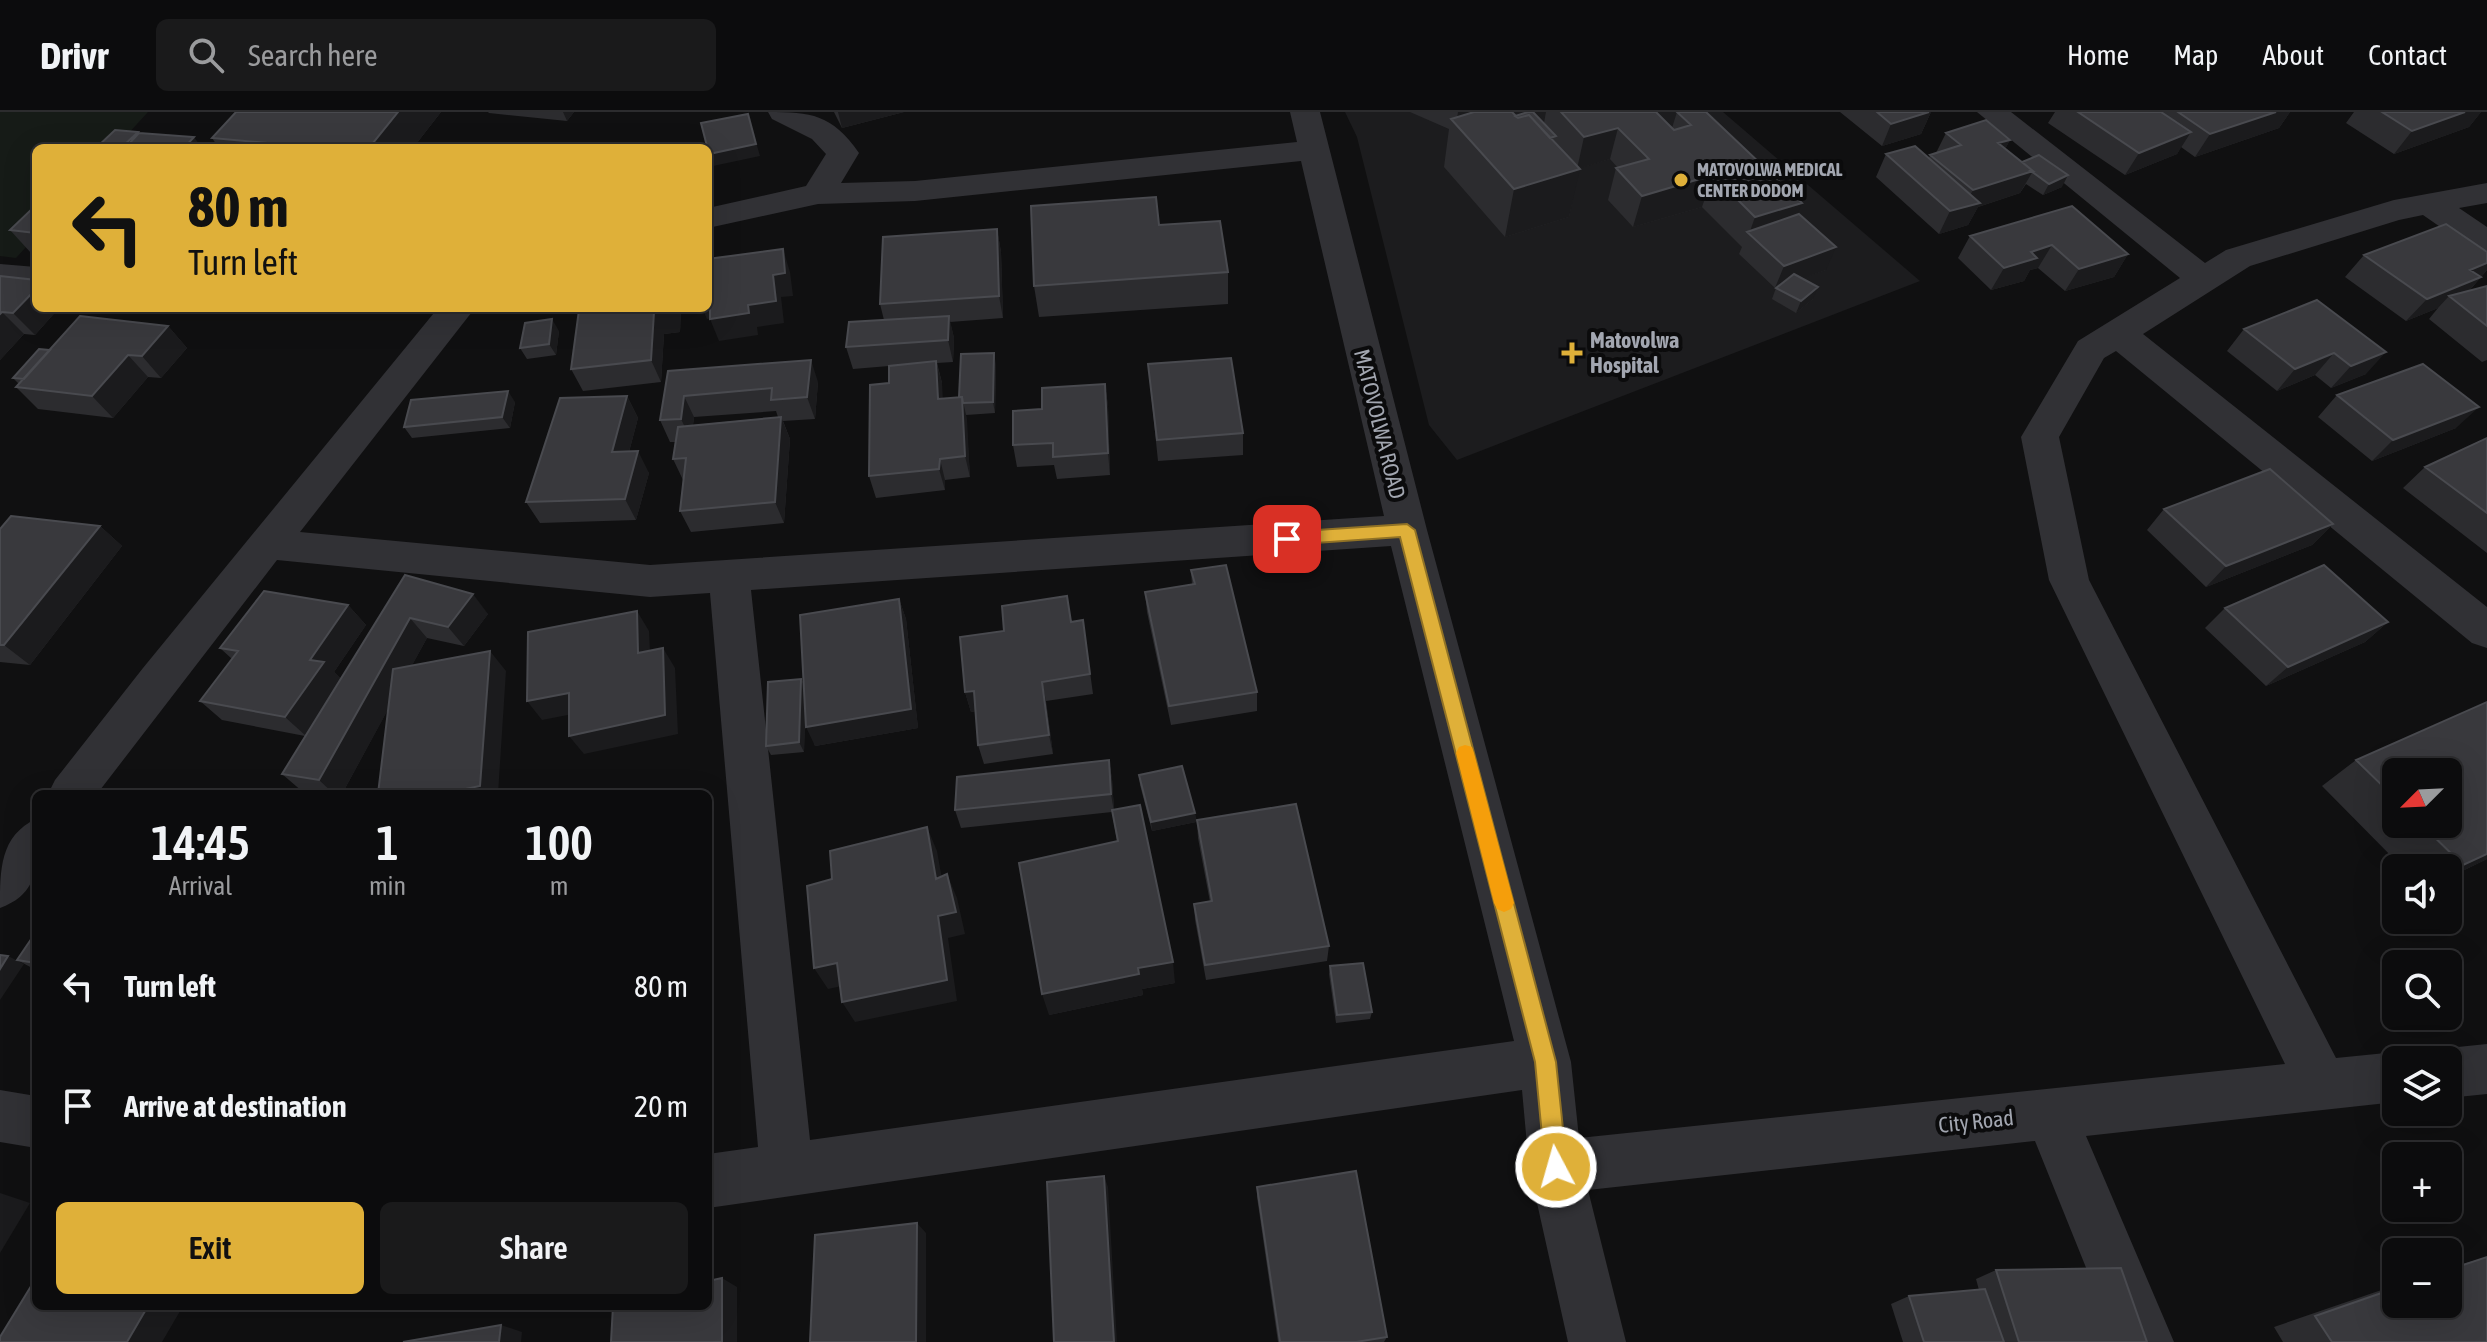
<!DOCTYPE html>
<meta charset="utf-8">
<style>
:root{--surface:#0c0c0d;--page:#1a1a1b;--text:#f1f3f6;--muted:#9a9b9d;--line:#2c2c2e;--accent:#dfb039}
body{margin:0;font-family:"Asap Condensed",sans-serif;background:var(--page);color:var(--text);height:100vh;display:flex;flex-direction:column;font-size:30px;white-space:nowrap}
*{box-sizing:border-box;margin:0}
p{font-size:26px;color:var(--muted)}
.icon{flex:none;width:44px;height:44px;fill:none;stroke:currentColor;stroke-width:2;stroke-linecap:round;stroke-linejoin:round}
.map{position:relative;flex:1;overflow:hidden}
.drawer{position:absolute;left:32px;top:678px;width:680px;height:520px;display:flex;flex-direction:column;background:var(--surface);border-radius:12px;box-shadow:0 8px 32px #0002,0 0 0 2px var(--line)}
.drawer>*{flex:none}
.banner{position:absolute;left:32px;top:32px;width:680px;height:168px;border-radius:12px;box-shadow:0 8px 32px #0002,0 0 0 2px var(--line);background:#dfb039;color:#111;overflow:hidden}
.needle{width:52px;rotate:246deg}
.controls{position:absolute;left:2382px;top:646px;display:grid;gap:16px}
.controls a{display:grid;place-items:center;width:80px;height:80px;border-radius:12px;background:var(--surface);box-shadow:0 8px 32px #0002,0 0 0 2px var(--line);font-size:40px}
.pin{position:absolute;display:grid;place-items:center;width:68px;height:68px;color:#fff;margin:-34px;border-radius:16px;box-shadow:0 4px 12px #0006}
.me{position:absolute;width:88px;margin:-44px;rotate:354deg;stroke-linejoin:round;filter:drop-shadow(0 0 6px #0008)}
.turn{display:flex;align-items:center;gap:28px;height:168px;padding:0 24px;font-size:36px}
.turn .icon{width:104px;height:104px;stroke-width:2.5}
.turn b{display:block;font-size:56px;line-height:68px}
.eta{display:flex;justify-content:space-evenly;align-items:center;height:136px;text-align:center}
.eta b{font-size:48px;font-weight:600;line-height:56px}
.primary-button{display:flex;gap:16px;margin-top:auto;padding:16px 24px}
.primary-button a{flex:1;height:92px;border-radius:12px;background:var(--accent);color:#111;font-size:32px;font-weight:600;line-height:92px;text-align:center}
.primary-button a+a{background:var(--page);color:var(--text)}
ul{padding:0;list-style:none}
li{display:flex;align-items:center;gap:24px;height:120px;padding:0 24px}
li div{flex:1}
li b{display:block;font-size:30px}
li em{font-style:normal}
header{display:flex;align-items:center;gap:48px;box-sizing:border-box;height:112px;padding:0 40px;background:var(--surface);border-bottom:2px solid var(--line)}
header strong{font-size:38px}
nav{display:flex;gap:44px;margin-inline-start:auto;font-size:28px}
.search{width:560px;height:72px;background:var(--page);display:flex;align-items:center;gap:20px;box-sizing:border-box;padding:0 28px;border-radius:12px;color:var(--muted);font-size:30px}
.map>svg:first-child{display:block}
.built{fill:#1c1c1e}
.green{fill:#161b17}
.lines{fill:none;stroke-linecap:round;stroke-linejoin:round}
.minor{fill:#313135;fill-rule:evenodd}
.wall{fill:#2c2c2f;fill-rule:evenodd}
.shaded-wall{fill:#1b1b1d}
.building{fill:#39393d;stroke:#494a4f;stroke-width:2}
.route{fill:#dfb039;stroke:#917225;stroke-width:2}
.slow{fill:#f59e0b}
.poi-dot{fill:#dfb039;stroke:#0b0b0c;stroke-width:3}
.labels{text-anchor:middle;stroke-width:8;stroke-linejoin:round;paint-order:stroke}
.far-poi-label{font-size:18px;font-weight:bold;fill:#a2a6b0;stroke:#0b0b0c;text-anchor:start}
.poi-label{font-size:22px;font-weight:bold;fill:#a2a6b0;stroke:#0b0b0c;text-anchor:start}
.street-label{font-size:22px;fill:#a2a6b0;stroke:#0b0b0c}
</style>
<header>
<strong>Drivr</strong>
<div class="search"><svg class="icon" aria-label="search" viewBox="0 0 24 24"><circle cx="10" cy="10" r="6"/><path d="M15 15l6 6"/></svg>Search here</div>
<nav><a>Home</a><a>Map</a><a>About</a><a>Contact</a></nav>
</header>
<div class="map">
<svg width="2487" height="1230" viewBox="0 0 2487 1230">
<rect width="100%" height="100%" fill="#101011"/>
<!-- built -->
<path class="built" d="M1345 0H1723L1920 169 1457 348 1429 313 1357 25Z"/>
<!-- green -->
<path class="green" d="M0 0H148L115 36H36V124L16 146 0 144Z"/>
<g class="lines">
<!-- minor -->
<path class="minor" d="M768 0C811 0 832 2 859 41L841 71 915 69 1297 30 1290 0H1320L1427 418 1571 950 1579 1026 2285 952 2049 468 2021 325 2078 229 2180 166 1977 0H2011L2205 151 2226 138 2394 88 2487 71V91L2459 96 2487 115V142L2475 139 2423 103 2399 108 2250 154 2143 222 2487 495V536L2472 531 2116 239 2104 246 2059 325 2089 468 2336 946 2396 940 2414 947 2396 948V990L2086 1024 2174 1230H2116L2035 1029 1588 1078 1626 1230H1568L1529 1055 1522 978 708 1096V1042L758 1035 710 481 650 485 277 448 97 682H48L55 668 143 556 438 196H475L300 420 650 453 1384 404 1301 49 915 89 818 92 708 116V96L806 74 826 42 812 27 772 7ZM1391 434 1514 929 810 1028 751 478Z
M0 152 36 155V177L0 174Z
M36 707C36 747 44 780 0 796 0 757 0 724 36 707Z
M2487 932V982L2448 986V948H2428L2430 943 2448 936Z
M0 978 36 984V1036L0 1030Z"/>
</g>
<!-- wall -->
<path class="wall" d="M441 0 413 36H219L212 26Z
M488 0H574L567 9 489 1Z
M834 0H904L842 16Z
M1410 0H1512L1515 4 1544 11 1546 0H1656L1672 16 1677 0 1797 103 1826 158 1802 166 1813 187 1796 201 1772 187 1776 176H1775L1739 142 1742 135 1702 95 1633 115 1608 88 1616 56H1618L1610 47 1579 56 1569 105 1505 125 1444 55 1449 17Z
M1840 0H1931L1921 22 1882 34Z
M2055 0H2290L2279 16 2195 45 2181 35 2177 42 2125 63 2048 11Z
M2354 0H2481L2469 15 2394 42 2346 11Z
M1946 21 2010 28 2005 37 2022 50 2062 75 2043 83 2026 72 2020 81 1978 95 1968 113 1939 122 1876 65 1886 42 1929 46 1930 43 1936 41Z
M36 93V141H31L10 118Z
M1159 113 1228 160V192L1039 205 1034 174Z
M997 117 1001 140 1003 206 950 210 954 226 953 250 937 251 942 271V287L959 285 996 252 995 301 966 303 970 365 945 368V378L876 386 869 364 889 271V254L853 257 846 235 884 208 880 192Z
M1970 124 2128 142 2114 165 2065 179 2038 156 2030 158 2024 169 1991 178 1958 146Z
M2487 140V158L2469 179 2487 174V248L2482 250 2429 207 2438 196 2406 209 2345 165 2364 143Z
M0 164 36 196H59L35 223 24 222 0 248Z
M2317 188 2366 262 2331 276 2315 263 2277 279 2227 239 2244 217Z
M594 196H681L680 220 664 222 661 270 583 279 571 257Z
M168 214 187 236 161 266 148 265 113 306 38 297 16 275 19 272 13 266 50 238Z
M559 219 556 243 527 247 520 236Z
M1148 252 1243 321V343L1158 349Z
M668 259 818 270 815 307 783 309 790 327 784 411 691 420 680 399 683 368 673 347 675 330H670L660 308ZM776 299 778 305 693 313 694 305Z
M1105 272 1108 294 1110 363 1057 367 1054 353 1017 355 1013 333 1042 297Z
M2337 283 2456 316 2372 349 2318 305Z
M627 284 638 306 629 340 649 361 636 408 540 411 526 390Z
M515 290 510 316 412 326 404 315Z
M2487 326V441L2403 376 2425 355Z
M2164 397 2333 412 2312 433 2206 475 2147 418Z
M100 414 122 434 30 553 0 550V417Z
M1191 458 1257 580V599L1171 613 1147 500 1145 480 1192 473Z
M405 463 488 502 464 534 427 526 412 553 506 559 388 597 342 682H315L303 680 282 662 305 624 222 608 200 589 232 547 220 536 348 493 366 513 334 560 341 567Z
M899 487 906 507 918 616 815 634 805 601 804 640 771 643 766 634 801 567 804 572Z
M2225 496 2388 510 2365 530 2266 574 2205 516Z
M1083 508 1093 582 1046 589 1053 642 984 652 978 633 976 599 971 600 965 580 1072 510Z
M2487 590V747L2448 766V756H2403L2322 674 2356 648ZM2396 660 2448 712H2396Z
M1109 648 1112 667 1114 698 1175 871 1142 877 1143 883 1049 903 1117 729 1112 700 961 716 955 698Z
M1139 663 1195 701 1196 710 1152 719 1140 673Z
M1197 708 1329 834 1327 849 1206 868 1195 808 1194 792 1210 790 1198 726Z
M36 820V858L17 848Z
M1330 854 1372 900 1370 907 1336 911 1329 862Z
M1257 1075 1387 1225 1384 1230H1278L1257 1085Z
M2487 1145V1230H2283L2274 1215 2396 1173V1192H2448V1156Z
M1996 1158 2147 1230H1903L1891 1192 1909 1184 1979 1178 1976 1167Z"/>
<!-- shaded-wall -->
<path class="shaded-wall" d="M398 0H441L413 36H369Z
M563 0H574L567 9Z
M838 0H904L842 16Z
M1458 0H1479L1456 13Z
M1929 0H1931L1921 22 1882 34 1891 12Z
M2276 0H2290L2279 16 2195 45 2210 22Z
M2465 0H2481L2469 15 2394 42 2412 19Z
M748 2 760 44 713 54 709 42Z
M1618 16 1610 47 1577 57 1584 25Z
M138 20 150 36H121Z
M2191 20 2177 42 2125 63 2139 41Z
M194 25 202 36H184Z
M2010 28 1998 50V31Z
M1580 57 1569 105 1505 125 1514 77Z
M2033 59 2020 81 1978 95 1968 113 1939 122 1950 99 1964 95 1973 78Z
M1713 63 1702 95 1633 115 1642 84Z
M2068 63 2062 75 2043 83 2049 72Z
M1802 91 1789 123 1749 122 1755 105Z
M997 117 1001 140 1003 206 999 184Z
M2052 133 2038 156 2030 158 2024 169 1991 178 2004 156 2031 140Z
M1836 135 1826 158 1775 176 1784 154Z
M783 137 790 160 793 184 781 185 784 211 757 215 758 223 719 229 710 207 773 163Z
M2128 142 2114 165 2065 179 2079 157Z
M2487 151V158L2461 188 2449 184 2438 196 2406 209 2427 187 2470 158Z
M1818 175 1813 187 1796 201 1801 189Z
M36 177V196H59L35 223 13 201Z
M710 182 719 205 707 207 702 196H708V183Z
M670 196H681L680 220 664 222 661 270 651 248 654 200Z
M2 200 24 222 0 248V202Z
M949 204 954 226 953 250 948 228Z
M552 207 559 219 556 243 549 232Z
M168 214 187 236 161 266 142 244Z
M2386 240 2366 262 2331 276 2351 254Z
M994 241 996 252 995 301 993 290Z
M2334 241 2315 263 2277 279 2295 257Z
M128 243 148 265 113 306 92 284Z
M811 248 818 270 815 307 807 285Z
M936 249 942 271 944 309 938 287Z
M1105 272 1108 294 1110 363 1108 341Z
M508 279 515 290 510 316 502 305Z
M627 284 638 306 623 362 612 340Z
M684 284 694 305 691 328 681 307Z
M962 285 967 307 970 365 965 344Z
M2479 295 2456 316 2372 349 2393 328Z
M781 305 790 327 784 411 775 390Z
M638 339 649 361 636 408 625 387Z
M940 347 945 368V378L939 357Z
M2333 412 2312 433 2206 475 2226 454Z
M100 414 122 434 30 553 4 533Z
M473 482 488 502 464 534 448 515Z
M899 487 906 507 918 616 815 634 806 615Z
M348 493 366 513 334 560 344 570 306 624 285 605 310 548Z
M637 499 649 519 651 561 638 541Z
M410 506 427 526 342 682H334L319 668Z
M2388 510 2365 530 2266 574 2288 555Z
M663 536 675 556 678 622 584 642 569 624Z
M490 539 506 559 498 682H441Z
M801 567 806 577 804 640 799 630Z
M1042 570 1046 589 1053 642 1049 623Z
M974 579 980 598 971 600 965 580Z
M569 581 583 600 542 608 527 589Z
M1109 648 1112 667 1114 700 1111 682Z
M1195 701 1196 710 1152 719 1151 710Z
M927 715 937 739 946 790 936 767Z
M2487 742V747L2448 766V763L2463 753Z
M947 762 957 786 965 822 948 826 957 889 855 910 842 890Z
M8 844 24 852 0 888V857Z
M1173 850 1175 871 1142 877 1143 883 1049 903 1042 882 1138 856Z
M837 851 851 872 828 877 814 856Z
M1104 1064 1108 1075 1117 1230H1114Z
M0 1081 30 1091 0 1141Z
M917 1111 926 1121V1230H916Z
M722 1166 737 1175V1230H722Z
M148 1194H183L162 1230H127Z
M501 1213 522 1220 521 1230H499Z"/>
<!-- building -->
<path class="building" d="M236 0H398L369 36H323L212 26Z
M1474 0H1512L1518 6 1529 3 1580 57 1514 77 1451 7Z
M1528 0H1533L1556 24 1550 26 1529 3 1518 6 1515 4Z
M1561 0H1656L1674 18 1691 13 1677 0H1706L1802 91 1755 105 1713 63 1642 84 1616 56 1649 47 1618 16 1584 25Z
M1877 0H1929L1891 12Z
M2078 0H2161L2191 20 2139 41Z
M2178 0H2276L2210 22Z
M2382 0H2465L2412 19Z
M748 2 756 32 709 42 701 11Z
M1986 8 2010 28 1998 31 2033 59 1973 78 1930 43 1961 33 1946 21Z
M115 18 138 20 121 36H96Z
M139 21 194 25 184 36H125Z
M1915 34 1980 91 1950 99 1886 42Z
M2039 43 2068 63 2049 72 2031 59H2033L2022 50Z
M1156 85 1159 113 1220 109 1228 160 1034 174 1031 94Z
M36 93V120L35 121 10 118Z
M2072 94 2128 142 2079 157 2052 133 2031 140 2037 146 2004 156 1970 124Z
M1799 102 1836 135 1784 154 1747 120Z
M2446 112 2487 140V151L2470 158 2481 165 2427 187 2364 143Z
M997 117 999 184 880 192 883 125Z
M783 137 785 161 773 163 776 189 748 193 749 201 710 207V182L708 183V147Z
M1794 162 1818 175 1801 189 1776 176Z
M0 164 36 168V177L13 201 2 200 0 202Z
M2487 174V214L2449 184Z
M2317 188 2386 240 2351 254 2334 241 2295 257 2244 217Z
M594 196H670V197L654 200 651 248 571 257 579 198Z
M80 204 168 214 142 244 128 243 92 284 16 275Z
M949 204 948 228 846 235 849 210Z
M552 207 549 232 520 236 525 211Z
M39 237 50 238 24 267 13 266Z
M994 241 993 290 963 291 962 285H959L961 242Z
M1231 246 1243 321 1157 328 1148 252Z
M811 248 807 285 771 288 772 276 684 284 681 307 660 308 668 259Z
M936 249 938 287 962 285 965 344 940 347 939 357 869 364 870 273 889 271V254Z
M2423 252 2479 295 2393 328 2337 283Z
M1105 272 1108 341 1053 345V331L1013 333V299L1042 297V276Z
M508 279 502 305 404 315 411 288Z
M627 284 612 340 638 339 625 387 526 390 560 286Z
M781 305 775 390 680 399 686 346 673 347 678 315Z
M2487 326V401L2425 355Z
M2270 357 2333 412 2226 454 2164 397Z
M11 404 100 414 4 533H0V417Z
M1226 453 1257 580 1169 594 1145 480 1195 472 1191 458Z
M2324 453 2388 510 2288 555 2225 496Z
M405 463 473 482 448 515 410 506 319 668 282 662Z
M264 479 348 493 310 548 324 550 285 605 200 589 238 539 220 536Z
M1067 484 1071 510 1083 508 1090 562 1042 570 1049 623 978 633 974 579 965 580 960 525 1004 519 1002 494Z
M899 487 911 597 806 615 800 503Z
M637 499 638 541 663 536 665 603 569 624V581L527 589 528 520Z
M490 539 480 674 441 682H378L393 557Z
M801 567 799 630 766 634 768 570Z
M2487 590V742L2463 753 2421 712H2448V660H2396V687L2356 648Z
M1109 648 1111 682 955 698 957 665Z
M1182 654 1195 701 1151 710 1139 663Z
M1296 692 1329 834 1205 853 1194 792 1212 789 1197 708Z
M1140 693 1173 850 1138 856 1139 862 1042 882 1019 751 1118 729 1112 698Z
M927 715 936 767 947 762 956 800 938 804 947 868 842 890 837 851 814 856 807 774 832 767 830 739Z
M36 820V851L17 848Z
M0 843 8 844 0 857Z
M1363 851 1372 900 1337 903 1330 854Z
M1356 1059 1387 1225 1356 1230H1280L1257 1075Z
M1104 1064 1114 1230H1054L1047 1070Z
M917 1111 916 1230H810L815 1123Z
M2487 1145V1230H2332L2315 1204 2396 1176V1192H2448V1158Z
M2121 1156 2147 1230H2019L1996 1158Z
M36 1166V1194H148L127 1230H0V1225Z
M722 1166V1230H611L613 1194H708V1169Z
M1985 1177 2004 1230H1924L1909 1184Z
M501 1213 499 1230H403Z"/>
<!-- route -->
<path class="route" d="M1407 412 1415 418 1556 950 1567 1055 1564 1063 1556 1066 1548 1063 1545 1055 1535 950 1400 425 1287 433 1279 427 1287 420Z"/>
<!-- slow -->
<path class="slow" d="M1465 633 1472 635 1474 641 1514 791 1511 797 1504 800 1497 797 1494 791 1456 641 1459 635Z"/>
<!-- markers -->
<g class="poi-dot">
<circle cx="1681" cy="68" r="8"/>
<path d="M1568 229h8v8h8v8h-8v8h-8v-8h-8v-8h8z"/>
</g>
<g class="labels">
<!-- far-poi labels -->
<g class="far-poi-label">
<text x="1697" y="64">MATOVOLWA MEDICAL<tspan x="1697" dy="21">CENTER DODOM</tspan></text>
</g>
<!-- poi labels -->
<g class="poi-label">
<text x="1590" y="236">Matovolwa<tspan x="1590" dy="25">Hospital</tspan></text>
</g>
<!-- street labels -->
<g class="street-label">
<text transform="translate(1380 312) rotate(76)" y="8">MATOVOLWA ROAD</text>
<text transform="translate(1976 1009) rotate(-6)" y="8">City Road</text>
</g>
</g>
</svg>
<div class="controls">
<a><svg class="needle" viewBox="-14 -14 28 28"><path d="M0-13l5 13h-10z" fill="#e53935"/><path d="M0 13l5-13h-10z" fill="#9a9b9d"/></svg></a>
<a><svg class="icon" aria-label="sound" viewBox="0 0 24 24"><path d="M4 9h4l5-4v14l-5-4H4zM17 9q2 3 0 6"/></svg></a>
<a><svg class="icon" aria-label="search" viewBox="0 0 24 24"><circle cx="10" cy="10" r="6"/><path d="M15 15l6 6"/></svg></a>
<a><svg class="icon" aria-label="layers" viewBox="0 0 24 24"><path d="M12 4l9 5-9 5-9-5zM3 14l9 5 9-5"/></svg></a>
<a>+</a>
<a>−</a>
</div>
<div class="pin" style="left:1287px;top:427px;background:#d93025"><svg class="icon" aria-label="arrive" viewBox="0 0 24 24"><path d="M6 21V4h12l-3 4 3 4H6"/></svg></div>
<svg class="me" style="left:1556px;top:1055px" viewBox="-20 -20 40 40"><circle r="17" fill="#dfb039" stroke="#fff" stroke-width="3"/><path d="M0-11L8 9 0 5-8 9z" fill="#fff"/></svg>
<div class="banner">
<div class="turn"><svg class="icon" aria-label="left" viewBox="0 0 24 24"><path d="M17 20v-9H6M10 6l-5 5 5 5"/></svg><div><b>80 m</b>Turn left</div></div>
</div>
<section class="drawer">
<div class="eta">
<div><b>14:45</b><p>Arrival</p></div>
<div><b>1</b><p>min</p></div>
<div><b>100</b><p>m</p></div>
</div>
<ul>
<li><svg class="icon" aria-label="left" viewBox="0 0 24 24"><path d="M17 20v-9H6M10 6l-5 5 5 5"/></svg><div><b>Turn left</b></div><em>80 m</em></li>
<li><svg class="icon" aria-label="arrive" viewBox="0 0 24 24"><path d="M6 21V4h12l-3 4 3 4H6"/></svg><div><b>Arrive at destination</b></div><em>20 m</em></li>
</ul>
<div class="primary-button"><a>Exit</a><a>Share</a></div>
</section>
</div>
